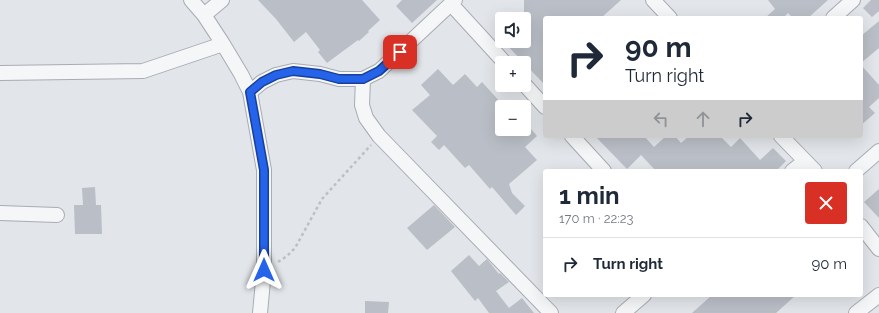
<!DOCTYPE html>
<meta charset="utf-8">
<style>
:root{--surface:#fff;--page:#f2f2f3;--text:#1f2937;--muted:#747a83;--line:#e0e1e3}
body{margin:0;font-family:Raleway,sans-serif;background:var(--page);color:var(--text);height:100vh;display:flex;flex-direction:column;font-size:15px;white-space:nowrap}
*{box-sizing:border-box;margin:0}
p{font-size:13px;color:var(--muted)}
.icon{flex:none;width:22px;height:22px;fill:none;stroke:currentColor;stroke-width:2;stroke-linecap:round;stroke-linejoin:round}
.map{position:relative;flex:1;overflow:hidden}
.panel{position:absolute;left:543px;top:169px;width:320px;height:128px;display:flex;flex-direction:column;background:var(--surface);border-radius:4px;box-shadow:0 4px 16px #0002}
.panel>*{flex:none}
.banner{position:absolute;left:543px;top:16px;width:320px;height:122px;border-radius:4px;box-shadow:0 4px 16px #0002;background:#fff;color:var(--text);overflow:hidden}
.fabs{position:absolute;left:495px;top:12px;display:grid;gap:8px}
.fabs a{display:grid;place-items:center;width:36px;height:36px;border-radius:4px;background:var(--surface);box-shadow:0 4px 16px #0002;font-size:20px}
.pin{position:absolute;display:grid;place-items:center;width:34px;height:34px;color:#fff;margin:-17px;border-radius:8px;box-shadow:0 2px 6px #0006}
.me{position:absolute;width:44px;margin:-22px;rotate:0deg;stroke-linejoin:round;filter:drop-shadow(0 0 3px #0008)}
.turn{display:flex;align-items:center;gap:14px;height:84px;padding:0 16px;font-size:18px}
.turn .icon{width:52px;height:52px;stroke-width:2.5}
.turn b{display:block;font-size:28px;line-height:34px}
.lanes{display:flex;align-items:center;height:38px;padding:0 16px;background:#0003;justify-content:center;gap:20px;direction:ltr}
.lanes .off{opacity:.35}
.round{display:grid;place-items:center;flex:none;width:42px;height:42px;border-radius:4px;background:var(--page)}
.head{display:flex;align-items:center;justify-content:space-between;height:68px;padding:0 16px}
h1{font-size:24px;font-weight:700;line-height:30px}
ul{padding:0;list-style:none}
li{display:flex;align-items:center;gap:12px;height:52px;padding:0 16px;border-top:1px solid var(--line)}
li div{flex:1}
li b{display:block;font-size:15px}
li em{font-style:normal}
.map>svg:first-child{display:block}
.building{fill:#babec6}
.lines{fill:none;stroke-linecap:round;stroke-linejoin:round}
.minor-casing{stroke:#a8acb3;stroke-width:16}
.path{stroke:#bdbfc4;stroke-width:2.5;stroke-dasharray:3 3;stroke-linecap:butt}
.minor{stroke:#f5f6f8;stroke-width:14}
.route-casing{stroke:#184099;stroke-width:10}
.route{stroke:#2563eb;stroke-width:7}
</style>
<div class="map">
<svg width="879" height="313" viewBox="0 0 879 313">
<rect width="100%" height="100%" fill="#e2e5e9"/>
<!-- building -->
<path class="building" d="M258 0H362L380 20 368 31 369 32 359 41 358 40 327 63 318 52 320 50 306 32 294 42 276 19Z
M402 0H437L412 23 396 6Z
M524 0H621L601 18H545V85L503 41H524Z
M768 0H828L808 18H793L788 13 783 18H765L775 9Z
M871 0H879V11L872 17 863 8Z
M879 21V48L861 63V36Z
M861 65 879 85V98L869 107 875 113 861 125Z
M438 69 453 85 465 74 477 87 482 82 502 104V129H531L537 136 525 147 537 160 509 184 512 193 525 206 516 215 492 187 490 189 469 165 465 168 444 145 439 150 431 142 437 136 412 110 430 95 421 85Z
M595 136H644L654 147 666 136H675L681 143 689 136H720L731 147 740 138 760 160 773 148 786 161 776 171H656L641 155 627 169Z
M95 187 96 205H101L102 234H75L74 205H83L82 188Z
M879 189V218L864 202Z
M434 205 455 227 427 250 407 228Z
M469 255 479 266 487 259 499 274 500 273 509 282 496 291 509 308 522 298 534 313H489L478 298 475 301 451 271Z
M712 295H796L776 313H692Z
M365 301 389 302 388 313H365Z"/>
<g class="lines">
<!-- minor casing -->
<g class="minor-casing">
<path id="minor" d="M191 0 204 15 223 44 241 74 250 92 264 170V270L260 313
M653 0 670 18
M451 4 505 63
M204 15 222 0
M833 18 853 0
M0 73 143 71 223 44
M363 79 362 105 366 118 379 136 551 313
M524 84 545 107
M250 92 262 82 276 75 293 71 320 74 339 79H363L379 71 455 0
M572 136 604 171
M781 136 815 171
M792 171 805 161
M856 171 879 151
M0 213 57 215
M861 226 879 249
M623 313 644 295
M856 313 879 295"/>
</g>
<!-- path -->
<path class="path" d="M278 262 287 256 295 248 322 199 371 145"/>
<!-- minor -->
<use href="#minor" class="minor"/>
</g>
<g class="lines">
<!-- route casing -->
<g class="route-casing">
<path id="route" d="M264 270V170L250 92 262 82 276 75 293 71 320 74 339 79H363L379 71 400 52"/>
</g>
<!-- route -->
<use href="#route" class="route"/>
</g>
</svg>
<div class="fabs">
<a><svg class="icon" aria-label="sound" viewBox="0 0 24 24"><path d="M4 9h4l5-4v14l-5-4H4zM17 9q2 3 0 6"/></svg></a>
<a>+</a>
<a>−</a>
</div>
<div class="pin" style="left:400px;top:52px;background:#d93025"><svg class="icon" aria-label="arrive" viewBox="0 0 24 24"><path d="M6 21V4h12l-3 4 3 4H6"/></svg></div>
<svg class="me" style="left:264px;top:270px" viewBox="-20 -20 40 40"><path d="M0-17L14 15 0 8-14 15z" fill="#2563eb" stroke="#fff" stroke-width="4"/></svg>
<div class="banner">
<div class="turn"><svg class="icon" aria-label="right" viewBox="0 0 24 24"><path d="M7 20v-9h11M14 6l5 5-5 5"/></svg><div><b>90 m</b>Turn right</div></div>
<div class="lanes"><svg class="icon off" aria-label="left" viewBox="0 0 24 24"><path d="M17 20v-9H6M10 6l-5 5 5 5"/></svg><svg class="icon off" aria-label="ahead" viewBox="0 0 24 24"><path d="M12 20V5M6 11l6-6 6 6"/></svg><svg class="icon" aria-label="right" viewBox="0 0 24 24"><path d="M7 20v-9h11M14 6l5 5-5 5"/></svg></div>
</div>
<section class="panel">
<div class="head"><div><h1>1 min</h1><p>170 m · 22:23</p></div><a class="round" style="background:#d93025;color:#fff"><svg class="icon" aria-label="close" viewBox="0 0 24 24"><path d="M6 6l12 12M18 6L6 18"/></svg></a></div>
<ul>
<li><svg class="icon" aria-label="right" viewBox="0 0 24 24"><path d="M7 20v-9h11M14 6l5 5-5 5"/></svg><div><b>Turn right</b></div><em>90 m</em></li>
</ul>
</section>
</div>
